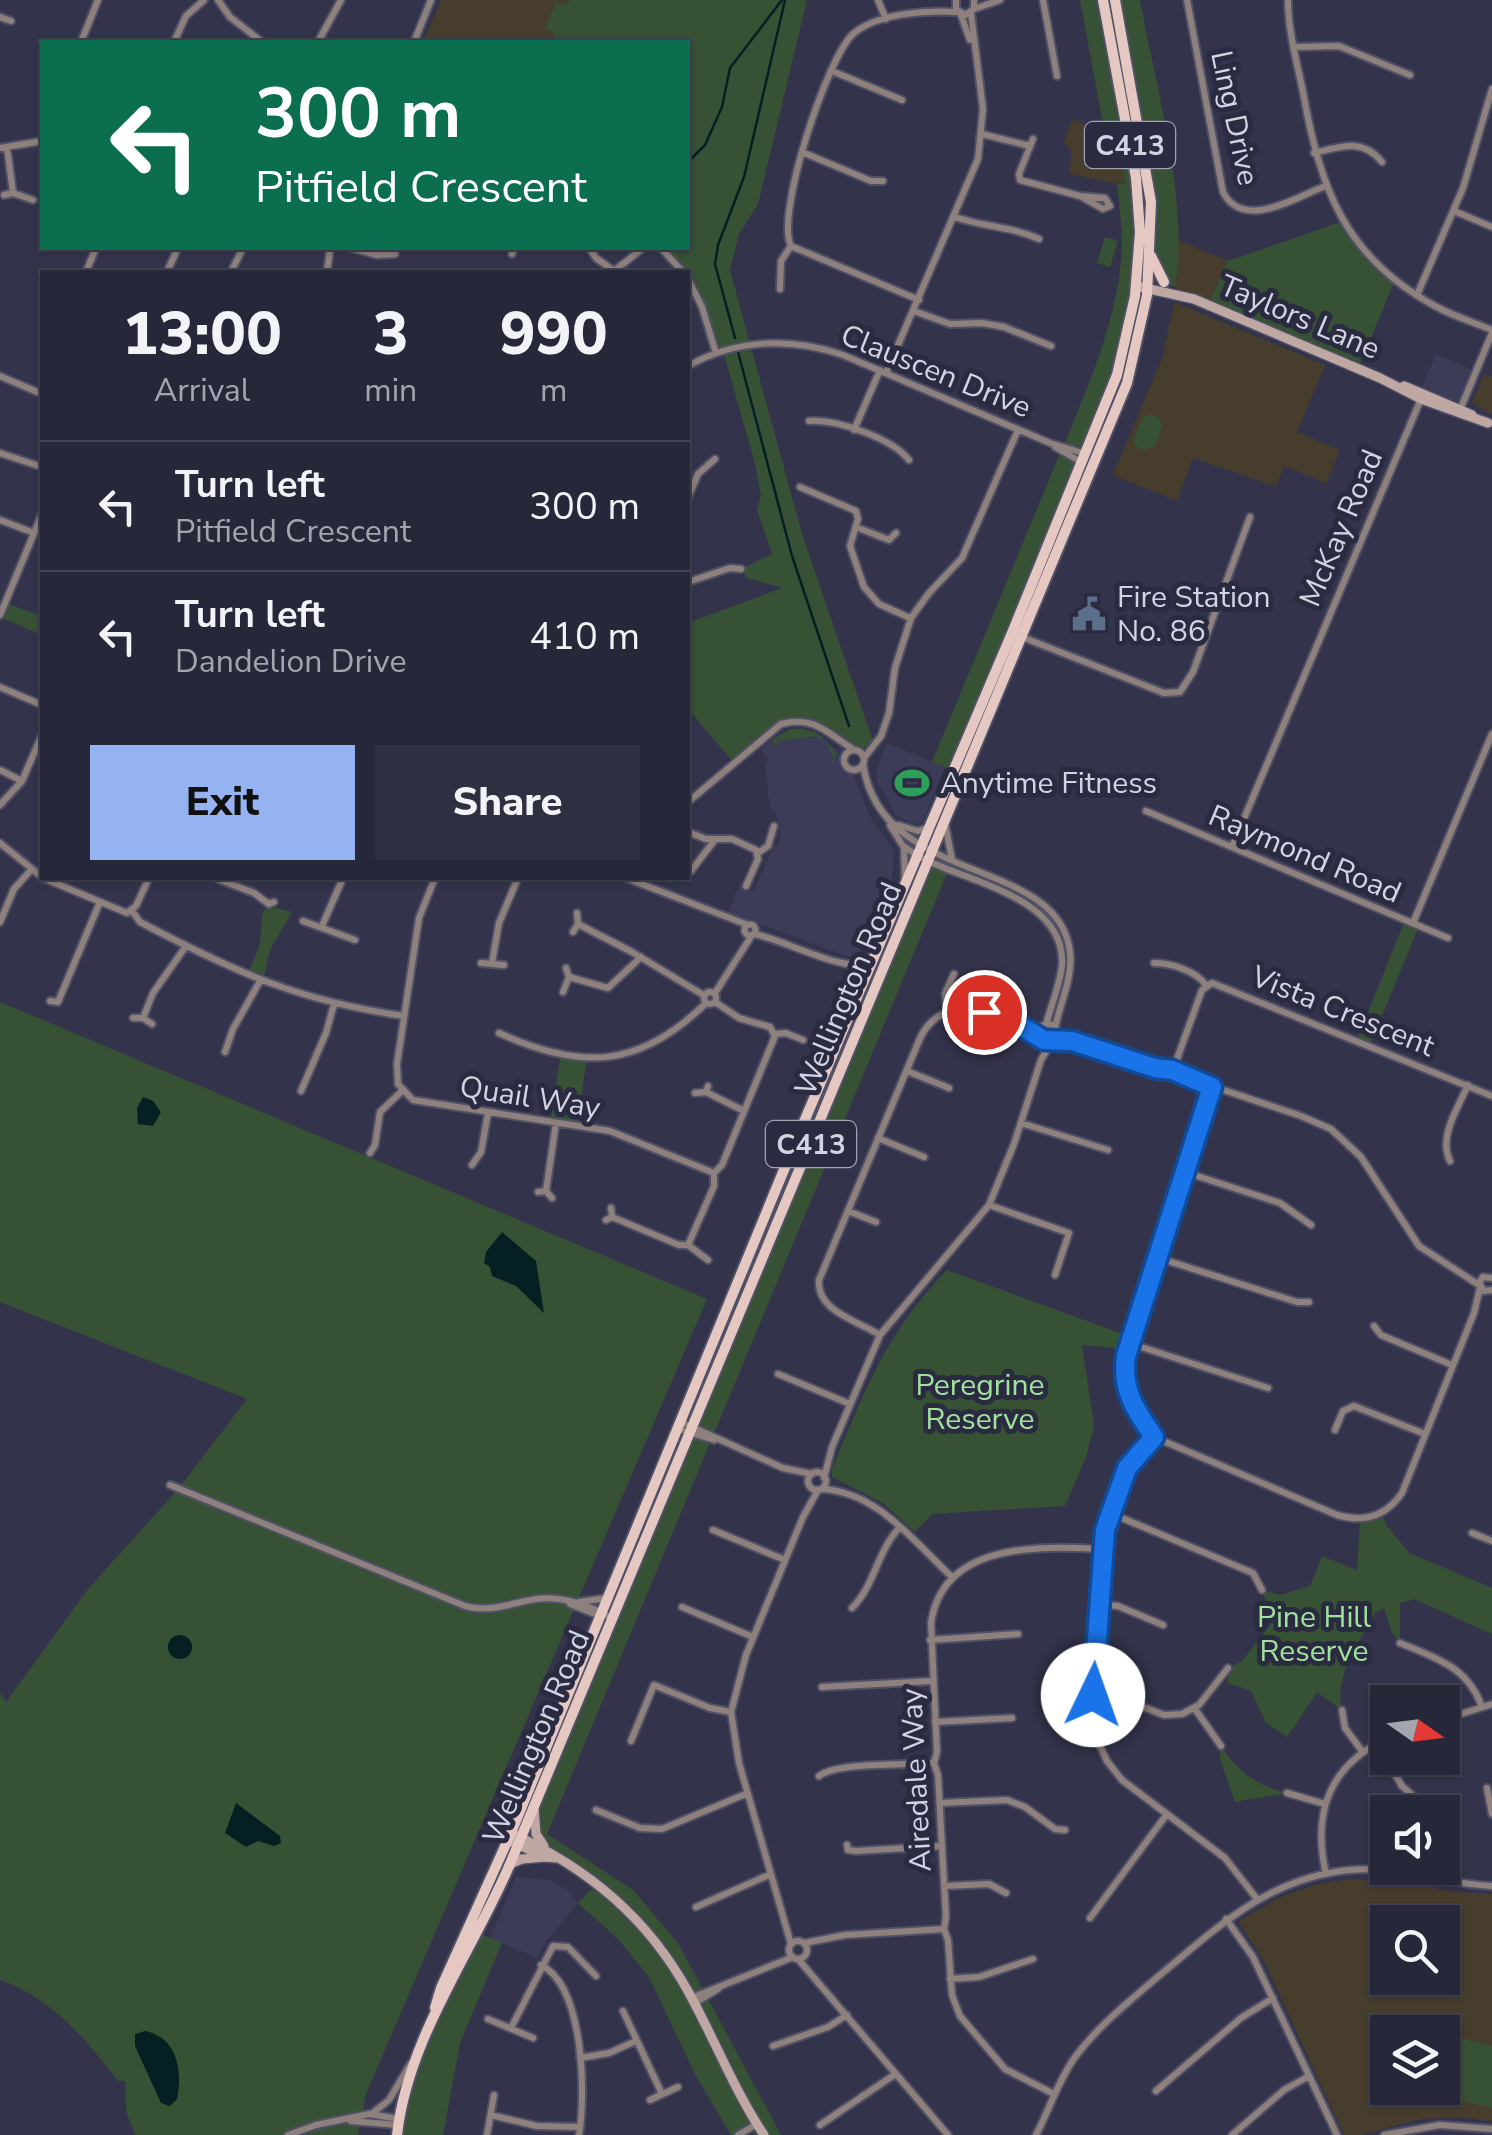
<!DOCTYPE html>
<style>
:root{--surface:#262738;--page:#2e2f40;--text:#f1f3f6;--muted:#a4a5ae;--line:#424453;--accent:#95b2f1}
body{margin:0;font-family:"Nunito Sans",sans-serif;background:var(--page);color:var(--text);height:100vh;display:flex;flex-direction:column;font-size:38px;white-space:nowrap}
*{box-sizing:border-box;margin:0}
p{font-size:32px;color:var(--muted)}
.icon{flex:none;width:55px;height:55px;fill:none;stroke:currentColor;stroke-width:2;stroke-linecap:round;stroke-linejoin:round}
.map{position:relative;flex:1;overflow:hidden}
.details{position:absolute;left:40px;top:270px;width:650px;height:610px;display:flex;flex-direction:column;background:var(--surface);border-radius:0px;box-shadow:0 2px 8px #0004,0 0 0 2px var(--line)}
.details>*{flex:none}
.guide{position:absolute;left:40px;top:40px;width:650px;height:210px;border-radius:0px;box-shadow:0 2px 8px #0004,0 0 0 2px var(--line);background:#0b6e4f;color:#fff;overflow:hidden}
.needle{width:65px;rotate:104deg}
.controls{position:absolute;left:1370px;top:1685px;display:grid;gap:20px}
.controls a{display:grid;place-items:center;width:90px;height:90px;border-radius:0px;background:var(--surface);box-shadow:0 2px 8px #0004,0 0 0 2px var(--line);font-size:50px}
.pin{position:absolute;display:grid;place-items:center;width:85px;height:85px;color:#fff;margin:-42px;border:5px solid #fff;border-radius:50%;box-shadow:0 2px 10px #0007}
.me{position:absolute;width:110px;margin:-55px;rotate:3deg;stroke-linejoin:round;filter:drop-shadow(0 0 8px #0008)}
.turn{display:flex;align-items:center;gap:35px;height:210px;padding:0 50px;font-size:45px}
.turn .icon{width:130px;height:130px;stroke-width:2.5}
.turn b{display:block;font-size:70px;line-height:85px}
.eta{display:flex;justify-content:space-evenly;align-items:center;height:170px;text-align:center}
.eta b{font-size:60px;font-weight:800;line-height:70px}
.button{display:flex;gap:20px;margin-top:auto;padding:20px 50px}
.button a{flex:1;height:115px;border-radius:0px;background:var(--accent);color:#111;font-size:40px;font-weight:800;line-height:115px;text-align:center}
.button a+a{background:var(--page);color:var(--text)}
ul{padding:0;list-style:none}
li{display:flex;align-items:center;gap:30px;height:130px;padding:0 50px;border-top:2px solid var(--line)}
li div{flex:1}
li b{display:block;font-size:38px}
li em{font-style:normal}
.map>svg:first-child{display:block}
.built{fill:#3c3c59}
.education{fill:#463d2c;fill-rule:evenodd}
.green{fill:#375135}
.water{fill:#042022}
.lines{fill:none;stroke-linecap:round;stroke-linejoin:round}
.stream{stroke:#042022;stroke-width:2.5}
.street-casing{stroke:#505166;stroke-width:10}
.secondary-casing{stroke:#505166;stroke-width:12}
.primary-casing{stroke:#505166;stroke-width:14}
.street{stroke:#8e807c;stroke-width:6}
.secondary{stroke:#bfa8a3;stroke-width:9}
.primary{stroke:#e5c8c1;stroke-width:10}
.route-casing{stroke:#114b97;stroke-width:25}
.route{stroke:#1a73e8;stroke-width:18}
.labels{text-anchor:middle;stroke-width:10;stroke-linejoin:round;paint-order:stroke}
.shield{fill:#2a2a40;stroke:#a0a1b1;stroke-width:2.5}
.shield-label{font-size:28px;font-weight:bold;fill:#d3d4e2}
.street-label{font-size:30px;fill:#d3d4e2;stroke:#2a2a40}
.poi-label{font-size:30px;fill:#d3d4e2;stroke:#2a2a40;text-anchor:start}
.park-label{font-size:30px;fill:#a0e19c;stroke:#2a2a40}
</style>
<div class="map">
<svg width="1492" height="2135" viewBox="0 0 1492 2135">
<rect width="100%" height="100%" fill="#33344b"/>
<!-- built -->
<path class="built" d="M1436 354 1476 371 1461 408 1420 392Z
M801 728 816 732 837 751 855 779 870 817 894 850 892 880 857 960 728 912 739 885 754 891 774 845 778 846 781 836 775 812 770 809 765 764 769 760 760 749 778 735Z
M887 743 945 767 922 823 914 824 896 815 877 781V768Z
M516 1877 550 1880 568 1890 578 1903 545 1943 537 1958 490 1938Z"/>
<!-- education -->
<path class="education" d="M441 0H569L551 42H423Z
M1072 119 1120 139 1125 185 1070 174 1071 150 1064 142Z
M1178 240 1228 261 1208 305 1175 287Z
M1174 302 1325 365 1297 432 1340 450 1326 483 1284 466 1276 486 1193 458 1177 501 1113 475 1163 356Z
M1484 374 1492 377V415L1472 403Z
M1350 1879 1389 1880 1456 1892 1492 1894V2121L1459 2117 1421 2119 1362 2135H1344L1265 1963 1240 1924V1920L1280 1897 1318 1884ZM1388 1922H1442V1978H1388ZM1388 2032H1442V2088H1388Z"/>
<!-- green -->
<path class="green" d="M569 0H807L758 204 739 234 730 270 802 534 874 744 858 750 820 725 781 724 733 762 688 709V623L782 588 747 578 741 569 772 554 757 510 761 495 754 460 723 351 716 353 688 272H683L661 248H688V42H551L555 33 545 28 556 2 565 5V9Z
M1080 0H1103L1131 154 1122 158 1119 139 1105 134Z
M1115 0H1140C1155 84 1190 204 1175 287L1164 282 1156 252V219Z
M1122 161 1130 166 1139 222 1131 321 1086 454 1063 447C1089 384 1120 315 1122 245 1122 226 1119 204 1117 184H1125Z
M1343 221 1395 280 1358 369 1208 305 1228 261Z
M1105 237 1118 241 1110 267 1097 263Z
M1151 414 1159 418 1162 427 1154 447 1144 450 1134 445 1133 439 1143 417Z
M1061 451 1083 462 954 771 932 762Z
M5 603 42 616V635L0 617Z
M791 729C811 727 825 735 835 752V761L831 763 834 759 825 739 820 740 818 736 778 741V746L774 747 773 739Z
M929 862 948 871 713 1436 693 1427Z
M268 906 292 912 271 948 262 982 247 976 260 944 262 914Z
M1405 920 1419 926 1370 1045 1357 1040Z
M0 1002 707 1299 366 2094 358 2135H135L126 2111 125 2081H118C85 2038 52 1998 0 1980V1693L6 1702 88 1589 179 1488 247 1399 0 1302Z
M561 1052 587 1057 577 1126 550 1123Z
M947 1270 1131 1337 1127 1349 1082 1345 1094 1425 1086 1457 1065 1506 932 1514 915 1532 883 1503 832 1477V1469C865 1391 886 1332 947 1270Z
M690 1434 712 1438 547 1834 633 1890 678 1943 781 2135H753L760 2131 756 2124 738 2135H731L695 2074 649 1977 619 1940 578 1903 597 1883 540 1842 534 1807Z
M1381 1513 1387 1526 1409 1553 1492 1588V1634L1414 1599 1400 1603V1643L1392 1633 1384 1608 1375 1613C1359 1643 1334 1674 1342 1710L1317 1692 1287 1737 1266 1723 1251 1691 1228 1683V1668L1242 1661 1273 1621 1262 1590 1280 1595 1310 1586 1322 1556 1357 1570 1360 1519Z
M1221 1746C1236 1770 1259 1787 1287 1793L1235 1802 1220 1759Z
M479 1933 502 1943 460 2043 443 2135H397L415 2058Z
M1445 2034 1492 2046V2108L1430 2093 1432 2088H1442Z"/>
<!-- water -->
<path class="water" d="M143 1097 153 1101 161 1112 153 1126 138 1124 137 1108Z
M502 1232 536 1261 544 1313 516 1286 492 1276 490 1267 484 1263 486 1252Z
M168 1647a12 12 0 1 1 24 0a12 12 0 1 1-24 0Z
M236 1803 280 1836 281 1843 274 1846 258 1841 246 1847 225 1833Z
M145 2031C177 2037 183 2071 177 2099L170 2106 161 2103 135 2046V2034Z"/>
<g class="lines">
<!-- stream -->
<path class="stream" d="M688 162 705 145 722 107 730 68 782 0
M735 338 715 264 718 245 744 177 785 0
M738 352 792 556 849 726"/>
<!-- street casing -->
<g class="street-casing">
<path id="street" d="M218 0 230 17 262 42
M878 0 886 19
M956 0V9L965 15 974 9V0
M1043 0 1057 76
M1187 0 1223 192C1243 231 1295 198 1325 186
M1288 0C1288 31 1297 62 1303 92 1320 187 1344 257 1435 306 1453 316 1473 322 1492 330
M974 9 1000 0
M961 15 970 40
M0 17 11 21
M81 42 98 0
M174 42 186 16 204 0
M318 42 341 0
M414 42 431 0
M1295 47 1339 46 1410 75
M832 71 902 100
M982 134 1030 146
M1033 139 1019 174 1020 180 1080 196 1105 198 1110 206 1103 209 1080 196
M7 147 13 193
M0 148 42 141
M802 152 871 181H883
M1314 153C1341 146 1363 138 1382 162
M4 195 13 193 33 200
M1454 211 1492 227
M955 217C983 227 1011 226 1039 239
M351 248 377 255 395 254
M589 248 596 258 614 271 643 248
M661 248 683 272
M512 254 514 248
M86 272 96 248
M167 272 178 248
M231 272 243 248
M327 272 330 250
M688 279 702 307 716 353
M780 289 781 261 791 246
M1417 295 1463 188 1492 89
M919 300 791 246C775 215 827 58 853 34 877 13 927 10 957 12
M914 311 950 324 982 323 1004 327 1051 346
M688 366C736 339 790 337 843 355L1050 443 1086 454
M886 373 978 159 983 109 971 13
M0 376 42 394
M1460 410 1492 333
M809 421C836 419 892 438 909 460
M854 430 880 370
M1055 447 1083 463
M0 453 42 467
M800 487 856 511 858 519 850 546 864 587 879 604 910 618
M688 497 698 474 715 459
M0 520 34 533
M856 527 889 540 896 533
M688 582 730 568 741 569
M0 615 42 514
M1022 637 1164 693 1180 692 1193 672 1250 517
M0 687 42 705
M844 760a10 10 0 1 1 20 0a10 10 0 1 1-20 0Z
M864 758 881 736 889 713 895 668 911 618 929 593 962 558 1018 430
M863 764C881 887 1059 855 1070 952 1073 978 1060 1003 1055 1028
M0 770 22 781
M688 802 781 724C814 715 827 733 853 749
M0 805 22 781 42 735
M1146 811 1448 938
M945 823 952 860
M890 825 903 846 918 856C965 882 1066 896 1062 965 1060 985 1051 1005 1046 1025
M898 825 918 831 929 827
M688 832 706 839H732L756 850 758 859 746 886
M0 843 42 877
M904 847 905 880
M1232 847 1421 399
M758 853 768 846 774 826
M691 871 714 841
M43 878 127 913 136 906 149 878
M435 878 419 918 397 1064 398 1084 413 1100 610 1131 714 1173 722 1165 775 1036 770 1027 739 1018 715 1002
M626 878 748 925
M218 879 254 893 269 904 274 902
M132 911 140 922C233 971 298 1001 404 1016
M303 921 355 940
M0 922 14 889 31 870
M1413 923 1492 734
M578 924 632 952 705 996
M744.5 930a5.5 5.5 0 1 1 11 0a5.5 5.5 0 1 1-11 0Z
M322 926 343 878
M573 932 578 924 577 913
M754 934C786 940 846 975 873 962
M481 963 504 965
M492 963 499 923 518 878
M1154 963C1171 963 1196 971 1206 985
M569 977 608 988 641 957
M704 998a6 6 0 1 1 12 0a6 6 0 1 1-12 0Z
M563 992 569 977 566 968
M715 993 752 935
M50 1001 58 1002 100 902
M947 1010 945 994 954 974
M133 1018H143L152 1024
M143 1018 153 993 186 946
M1039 1033a9 9 0 1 1 18 0a9 9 0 1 1-18 0Z
M1056 1031C1083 1050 1120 1057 1151 1067 1162 1070 1172 1069 1182 1076L1301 1116 1331 1129 1361 1157 1419 1246 1479 1285
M499 1033C582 1071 640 1068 706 1003
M775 1034 786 1033 803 1040
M225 1052 233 1029 260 981
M1173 1070 1202 990 1212 983 1492 1096
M907 1071 949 1088
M1213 1087 1126 1356C1121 1390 1136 1411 1154 1437L1337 1515C1364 1523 1386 1516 1402 1493L1474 1313 1480 1288
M301 1091 326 1033 334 1004
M706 1092 744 1111
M695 1093 706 1092 708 1086
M1021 1123 1108 1150
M878 1138 924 1157
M370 1153 375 1145 380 1112 402 1091
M1450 1161C1438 1137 1458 1108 1468 1085
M472 1165 481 1152 488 1113
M1185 1172 1280 1203 1311 1225
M546 1191 556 1123
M538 1192 546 1191 552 1198
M989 1205 1069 1233 1055 1275
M848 1211 876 1222
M612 1217 679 1245H688L714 1186V1173
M606 1220 612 1217 611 1208
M688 1245 708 1260
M1159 1258 1297 1302H1309
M1492 1278 1483 1277 1479 1283 1484 1291 1492 1290
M1374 1326 1381 1335 1452 1365
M880 1335C858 1321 816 1311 819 1280L921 1036C946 989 1004 1015 1040 1035
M1129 1343 1268 1388
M778 1374 850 1404
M681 1422 783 1468 812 1474
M678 1429 714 1440
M1335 1430 1343 1411 1354 1406 1425 1434
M1154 1437 1125 1474 1103 1538 1092 1708 1096 1737 1107 1761 1122 1780 1225 1858 1257 1899
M808 1481a9 9 0 1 1 18 0a9 9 0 1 1-18 0Z
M824 1478 832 1447 880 1335 989 1205 1014 1144 1041 1060 1052 1041
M170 1485 465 1606C490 1613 511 1603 536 1599 562 1595 591 1606 613 1619
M821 1489C877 1491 914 1542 952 1577
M1110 1513 1253 1573 1262 1590
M713 1530 785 1560
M1472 1533 1492 1541
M579 1602 607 1598
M570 1604 600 1616
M1098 1604 1118 1606 1163 1625
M682 1607 753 1637
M852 1608C875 1585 877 1551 900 1527
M930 1640 1018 1634
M1400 1643C1436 1658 1468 1667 1482 1707
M822 1687 932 1681
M1093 1695 1120 1698 1164 1715 1182 1714 1199 1705 1228 1668
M1195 1709 1221 1746
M1342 1710 1345 1728 1362 1751
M1442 1720 1492 1704
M935 1722 1012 1718
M631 1741 654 1685 710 1708 731 1712
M1377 1743 1402 1786 1413 1796
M819 1776C836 1762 908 1765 934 1763
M1487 1788 1492 1814
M1287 1793 1325 1804
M940 1803 1007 1800 1025 1807 1055 1829 1065 1830
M596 1810 640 1828 662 1829 748 1793
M847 1845 848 1850 856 1851 942 1846
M1326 1874C1312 1813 1329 1765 1388 1738
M945 1886 989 1884 1006 1893
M696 1907 771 1874
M1090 1918 1167 1814
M1226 1919 1253 1957 1337 2135
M789 1950a9 9 0 1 1 18 0a9 9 0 1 1-18 0Z
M804 1943 845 1935 944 1929
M791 1944 739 1763 731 1712 746 1655 803 1517 818 1490
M798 1959 948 2135
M541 1965C584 1986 586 2094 579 2135
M950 1979 979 1977 1033 1959
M691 1998 793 1957
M695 2003 718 1989
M623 2011 662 2094
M488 2019 533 2038
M511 2028 553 1946 568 1947 596 1976
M773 2046 828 2027 847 2015
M580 2058 609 2053 636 2041
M1156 2091 1241 2018 1273 1998
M1054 2094 1005 2069 960 2016 952 1995 948 1940 944 1929 946 1917 938 1775 934 1763 937 1752 931 1623C943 1542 1038 1546 1102 1549
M650 2100 678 2087
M374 2112 389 2100 411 2063
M491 2115 537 2126 580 2127
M351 2121 398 2125
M820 2125 894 2075
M288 2135 316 2125 369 2114 399 2119
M487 2135 494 2095
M738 2135 757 2124
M1036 2135C1049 2110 1057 2084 1073 2060 1095 2029 1125 2005 1154 1980 1214 1930 1267 1878 1349 1870 1397 1865 1444 1884 1492 1886
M1232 2135 1284 2090 1309 2076
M1384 2135 1440 2125 1492 2129"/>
</g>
<!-- secondary casing -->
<g class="secondary-casing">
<path id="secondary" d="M1136 286 1194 299 1380 378 1421 399 1488 423
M1404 386 1472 415
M534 1807 536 1834 544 1846
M511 1833C588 1868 648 1918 689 1993 715 2040 734 2090 764 2135
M508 1840 545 1857 557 1858
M510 1864 522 1859 545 1857"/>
</g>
<!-- primary casing -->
<g class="primary-casing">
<path id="primary" d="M1151 256 1164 282
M435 2008 441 1988 511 1833 795 1143 1012 633 1117 375 1135 296 1140 232 1136 178 1103 0
M397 2135C408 2037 472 1953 510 1864L1127 383 1147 295 1151 202 1115 0"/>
</g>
<!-- street -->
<use href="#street" class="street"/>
<!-- secondary -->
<use href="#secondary" class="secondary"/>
<!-- primary -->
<use href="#primary" class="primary"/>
</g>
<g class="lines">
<!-- route casing -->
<g class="route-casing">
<path id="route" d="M984 1012 1019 1025 1044 1040 1072 1041 1155 1068 1172 1070 1212 1087 1126 1356C1121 1390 1136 1411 1154 1437L1127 1468 1105 1530 1093 1695"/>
</g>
<!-- route -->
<use href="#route" class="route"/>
</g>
<!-- icons -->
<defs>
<g id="civic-bare" transform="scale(2.7)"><path d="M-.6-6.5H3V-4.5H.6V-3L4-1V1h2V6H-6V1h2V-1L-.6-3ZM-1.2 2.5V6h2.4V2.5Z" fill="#5c6f8a" stroke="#2a2a40" stroke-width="2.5" paint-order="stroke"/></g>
<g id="stadium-bare" transform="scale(2.7)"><path d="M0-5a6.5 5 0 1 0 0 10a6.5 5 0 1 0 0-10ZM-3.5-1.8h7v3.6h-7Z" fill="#2e9e5b" stroke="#2a2a40" stroke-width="2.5" paint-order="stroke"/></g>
</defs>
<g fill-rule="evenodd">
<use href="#civic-bare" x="1089" y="614"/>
<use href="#stadium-bare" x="912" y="783"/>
</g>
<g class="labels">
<!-- shield labels -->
<g class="shield">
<rect x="1085" y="122" width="90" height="46" rx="8"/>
<rect x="766" y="1121" width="90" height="46" rx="8"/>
</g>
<g class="shield-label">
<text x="1130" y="155">C413</text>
<text x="811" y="1154">C413</text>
</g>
<!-- street labels -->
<g class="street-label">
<text transform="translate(1235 118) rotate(78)" y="10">Ling Drive</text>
<text transform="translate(1300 317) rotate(23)" y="10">Taylors Lane</text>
<text transform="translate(936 371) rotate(22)" y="10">Clauscen Drive</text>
<text transform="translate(1341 528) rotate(-67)" y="10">McKay Road</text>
<text transform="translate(1305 854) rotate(23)" y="10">Raymond Road</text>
<text transform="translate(848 989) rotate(-67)" y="10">Wellington Road</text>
<text transform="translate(1343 1011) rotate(22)" y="10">Vista Crescent</text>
<text transform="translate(530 1097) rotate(9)" y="10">Quail Way</text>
<text transform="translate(536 1737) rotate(-67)" y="10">Wellington Road</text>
<text transform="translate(916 1780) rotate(-93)" y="10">Airedale Way</text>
</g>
<!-- poi labels -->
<g class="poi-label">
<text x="1117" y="607">Fire Station<tspan x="1117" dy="34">No. 86</tspan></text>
<text x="940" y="793">Anytime Fitness</text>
</g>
<!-- park labels -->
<g class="park-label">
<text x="980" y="1395">Peregrine<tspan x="980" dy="34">Reserve</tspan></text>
<text x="1314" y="1627">Pine Hill<tspan x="1314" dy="34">Reserve</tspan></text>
</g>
</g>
</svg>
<div class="controls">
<a><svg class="needle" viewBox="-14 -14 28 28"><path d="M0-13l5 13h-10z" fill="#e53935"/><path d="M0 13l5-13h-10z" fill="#a4a5ae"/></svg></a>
<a><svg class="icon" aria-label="sound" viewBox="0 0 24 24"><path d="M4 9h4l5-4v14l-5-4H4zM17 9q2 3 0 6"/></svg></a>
<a><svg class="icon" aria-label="search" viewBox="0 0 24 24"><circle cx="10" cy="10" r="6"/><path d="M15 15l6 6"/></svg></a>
<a><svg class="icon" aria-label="layers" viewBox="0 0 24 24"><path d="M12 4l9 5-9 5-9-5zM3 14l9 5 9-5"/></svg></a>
</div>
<div class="pin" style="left:984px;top:1012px;background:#d93025"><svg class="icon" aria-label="arrive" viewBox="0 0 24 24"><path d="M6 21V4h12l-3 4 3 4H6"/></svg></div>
<svg class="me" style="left:1093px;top:1695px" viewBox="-20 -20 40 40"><circle r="19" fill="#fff"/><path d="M0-13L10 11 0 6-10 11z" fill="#1a73e8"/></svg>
<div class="guide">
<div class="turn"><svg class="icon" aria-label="left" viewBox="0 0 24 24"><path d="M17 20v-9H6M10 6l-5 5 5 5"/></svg><div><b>300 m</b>Pitfield Crescent</div></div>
</div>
<section class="details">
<div class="eta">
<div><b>13:00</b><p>Arrival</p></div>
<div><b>3</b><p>min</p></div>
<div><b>990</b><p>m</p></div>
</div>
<ul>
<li><svg class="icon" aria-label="left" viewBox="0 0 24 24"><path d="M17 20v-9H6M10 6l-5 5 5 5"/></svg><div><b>Turn left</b><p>Pitfield Crescent</p></div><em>300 m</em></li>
<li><svg class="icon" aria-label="left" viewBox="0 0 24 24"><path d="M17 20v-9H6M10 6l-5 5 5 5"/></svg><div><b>Turn left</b><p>Dandelion Drive</p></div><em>410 m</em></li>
</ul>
<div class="button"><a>Exit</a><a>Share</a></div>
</section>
</div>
